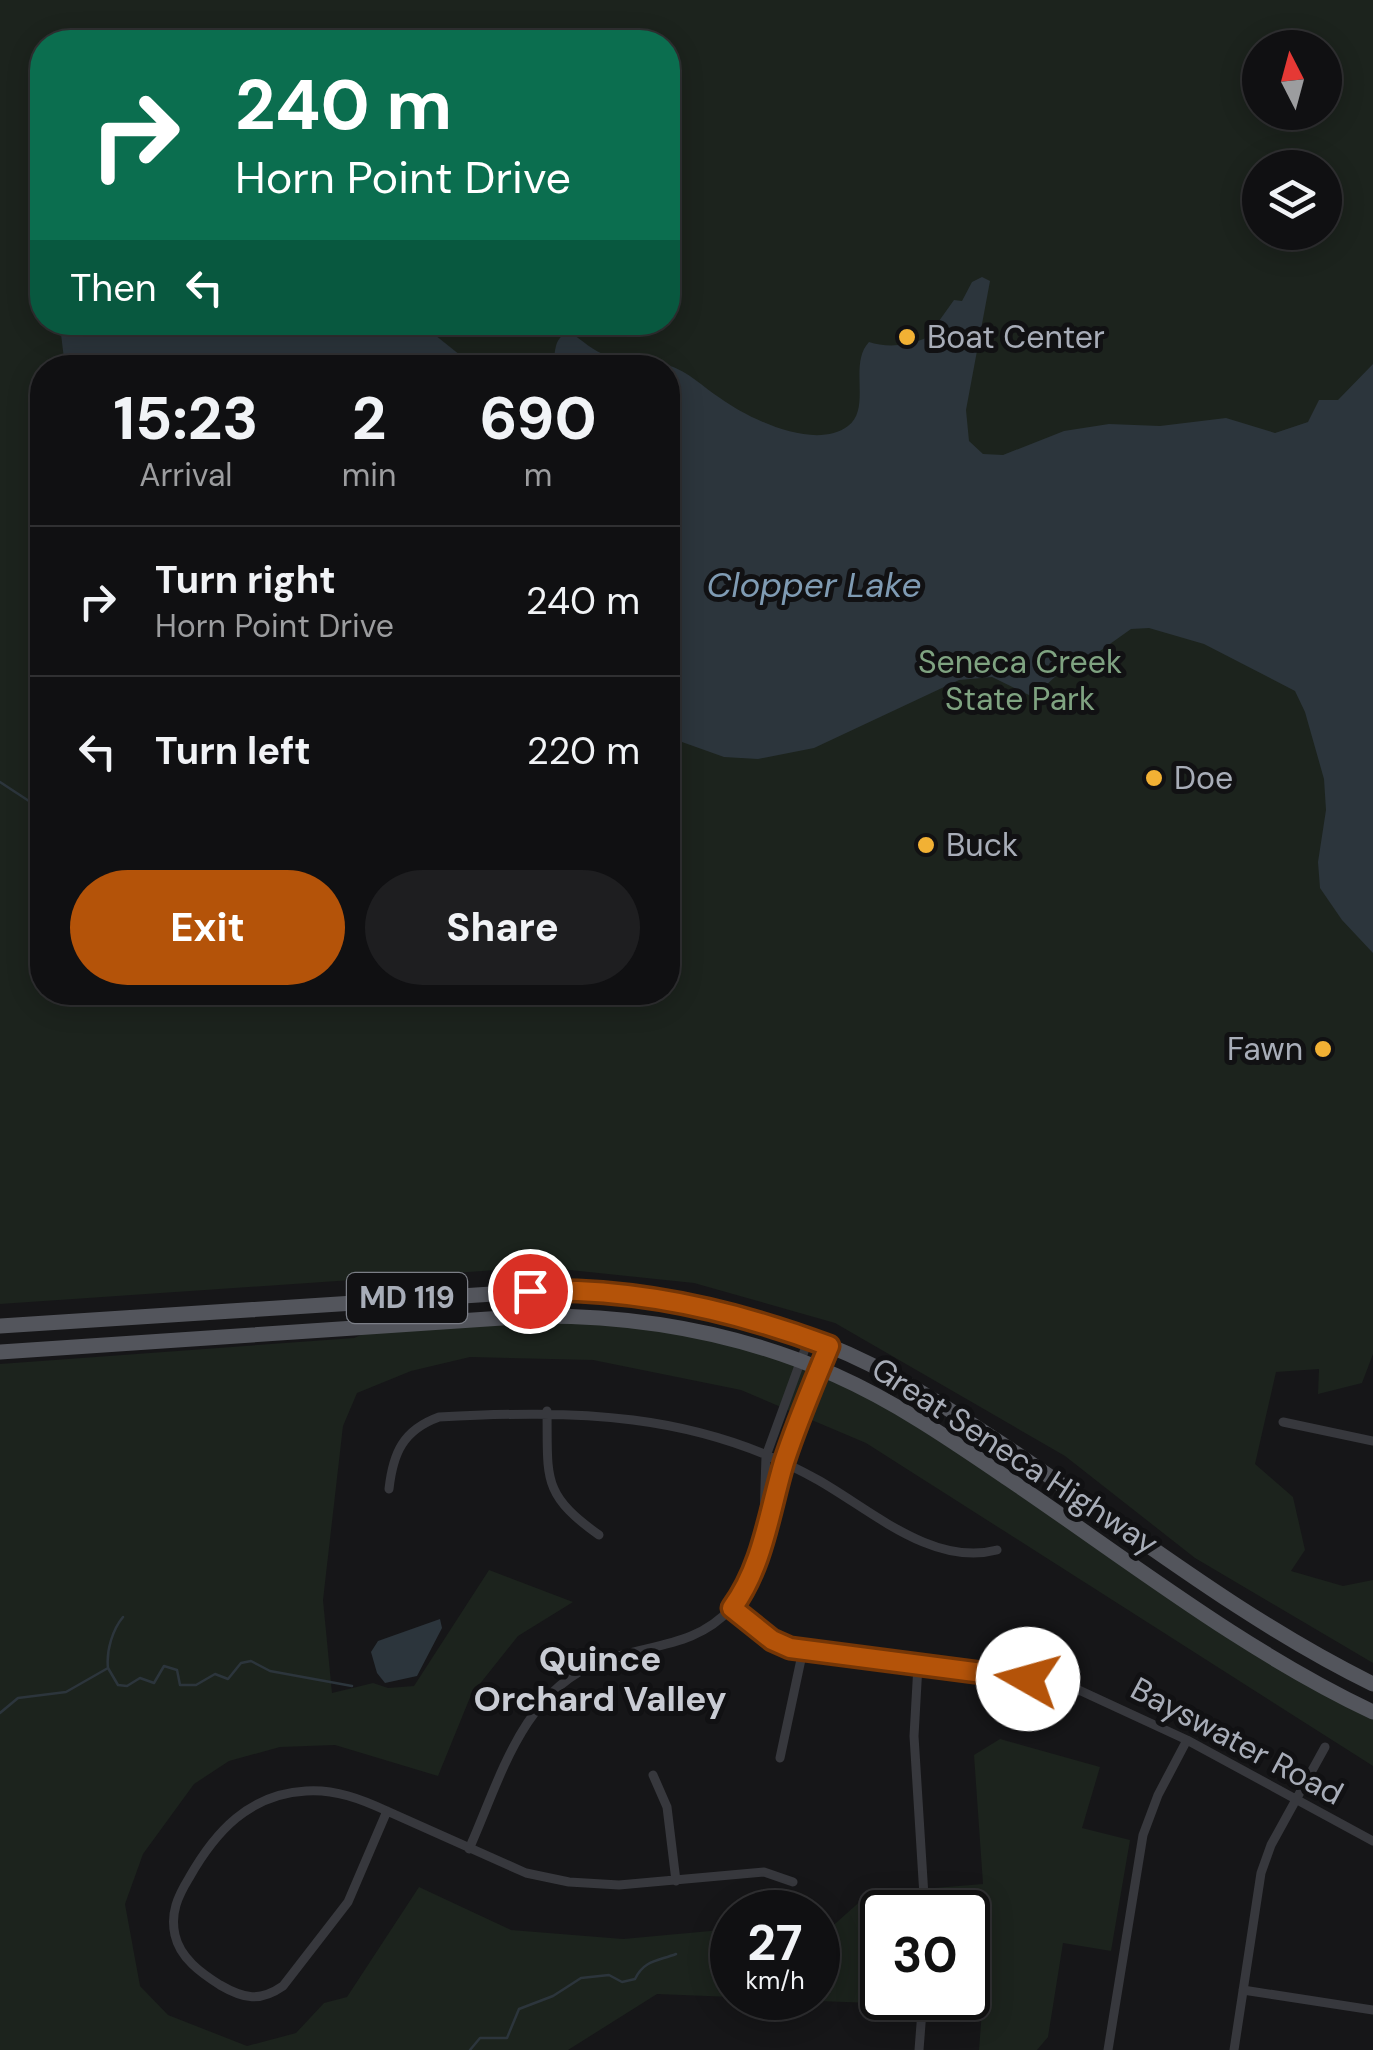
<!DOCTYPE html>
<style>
:root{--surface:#101012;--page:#1e1e20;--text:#f1f3f6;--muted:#9c9d9f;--line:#303032;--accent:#b45309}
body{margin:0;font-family:"DM Sans",sans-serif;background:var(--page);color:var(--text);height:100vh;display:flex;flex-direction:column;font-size:38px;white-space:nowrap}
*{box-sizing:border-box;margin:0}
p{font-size:32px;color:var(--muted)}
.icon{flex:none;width:55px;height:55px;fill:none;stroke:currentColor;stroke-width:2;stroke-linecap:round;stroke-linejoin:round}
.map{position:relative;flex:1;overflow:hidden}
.drawer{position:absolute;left:30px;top:355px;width:650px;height:650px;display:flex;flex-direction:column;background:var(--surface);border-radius:40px;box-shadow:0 5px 25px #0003,0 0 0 2px var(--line)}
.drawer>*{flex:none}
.banner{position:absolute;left:30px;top:30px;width:650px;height:305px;border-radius:40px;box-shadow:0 5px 25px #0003,0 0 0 2px var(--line);background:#0b6e4f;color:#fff;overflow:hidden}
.needle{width:65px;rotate:354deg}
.tools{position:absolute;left:1242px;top:30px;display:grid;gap:20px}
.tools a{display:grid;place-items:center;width:100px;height:100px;border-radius:50%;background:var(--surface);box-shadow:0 5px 25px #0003,0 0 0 2px var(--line);font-size:50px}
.speed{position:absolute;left:710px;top:1890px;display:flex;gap:20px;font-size:50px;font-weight:700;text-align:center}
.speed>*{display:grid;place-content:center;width:130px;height:130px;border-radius:50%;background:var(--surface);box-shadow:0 5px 25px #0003,0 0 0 2px var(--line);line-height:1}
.speed small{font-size:25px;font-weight:400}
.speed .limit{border:5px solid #111;border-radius:15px;background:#fff;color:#111}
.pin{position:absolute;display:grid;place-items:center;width:85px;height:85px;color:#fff;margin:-42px;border:5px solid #fff;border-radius:50%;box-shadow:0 2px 10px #0007}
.me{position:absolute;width:110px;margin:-55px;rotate:277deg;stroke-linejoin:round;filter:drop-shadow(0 0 8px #0008)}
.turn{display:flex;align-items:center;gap:35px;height:210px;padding:0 40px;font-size:45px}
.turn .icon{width:130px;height:130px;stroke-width:2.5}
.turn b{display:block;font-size:70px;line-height:85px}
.then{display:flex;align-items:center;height:95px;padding:0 40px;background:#0003;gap:20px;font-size:38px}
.eta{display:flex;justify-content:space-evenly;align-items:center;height:170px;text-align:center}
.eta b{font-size:60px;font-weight:700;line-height:70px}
.cta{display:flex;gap:20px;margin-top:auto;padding:20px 40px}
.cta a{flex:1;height:115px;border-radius:60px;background:var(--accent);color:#fff;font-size:40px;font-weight:700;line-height:115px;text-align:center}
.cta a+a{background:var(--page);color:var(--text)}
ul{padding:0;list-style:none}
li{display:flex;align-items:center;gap:30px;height:150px;padding:0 40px;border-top:2px solid var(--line)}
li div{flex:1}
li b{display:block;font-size:38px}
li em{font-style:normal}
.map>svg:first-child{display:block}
.green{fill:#1c231d;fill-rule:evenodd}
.water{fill:#2c353c}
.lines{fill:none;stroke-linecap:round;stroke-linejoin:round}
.stream{stroke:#2c353c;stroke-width:2.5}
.minor{stroke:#37383d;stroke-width:9}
.primary{stroke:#53555c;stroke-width:15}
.route-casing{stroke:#753606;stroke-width:25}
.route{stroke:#b45309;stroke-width:18}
.poi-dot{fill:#f2b134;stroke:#111113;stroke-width:4}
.labels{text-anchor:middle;stroke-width:10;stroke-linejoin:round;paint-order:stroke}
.shield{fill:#111113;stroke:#7b7e86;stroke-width:2.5}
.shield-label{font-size:30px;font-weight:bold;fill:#a8adb8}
.poi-label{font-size:32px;fill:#a8adb8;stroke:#111113;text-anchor:start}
.park-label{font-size:32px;fill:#7fa381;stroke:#111113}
.street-label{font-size:32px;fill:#a8adb8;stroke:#111113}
.water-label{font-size:35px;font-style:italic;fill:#7f9bb3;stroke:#111113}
.neighbourhood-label{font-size:35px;font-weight:bold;fill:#c9ccd4;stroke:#111113}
</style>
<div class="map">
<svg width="1373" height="2050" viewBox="0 0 1373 2050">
<rect width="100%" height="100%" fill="#161618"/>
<!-- green -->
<path class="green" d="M0 0H1373V1354L1362 1383 1318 1394 1319 1369 1276 1372 1255 1464 1293 1497 1305 1550 1291 1571 1343 1586 1373 1580V1663L1195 1558 1065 1456 835 1323 694 1283 541 1267 0 1304ZM42 42H668V322H42ZM1260 48H1325V112H1260ZM1260 168H1325V232H1260ZM42 368H668V992H42Z
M550 1316 716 1335 839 1377 1339 1696 1373 1710V1766L866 1443 741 1390 593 1360 470 1357 411 1371 357 1393 343 1426 323 1600 332 1693 373 1683 388 1688 414 1686 489 1570 573 1602 518 1636 471 1695 438 1776 335 1745 280 1747 229 1761 194 1784 143 1854 125 1904 140 1986 168 2015 247 2046 296 2033 324 2003 347 1997 419 1887 511 1930 623 1939 732 1929V1997L657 1994 568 2050H0V1364L354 1338 384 1325Z
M1000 1739 1100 1767 1082 1828 1130 1840 1111 1951 1063 1943 1048 2037 1037 2050H979L987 1945 985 1902 935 1904 934 1888 983 1884 974 1755Z
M865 1897 873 2003 738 1998H818V1939Z"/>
<!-- water -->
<path class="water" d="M982 277 990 281 966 410 969 441 983 454 1003 455 1064 431 1109 424 1160 426 1226 418 1275 433 1308 422 1319 400H1338L1373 364V953L1342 920 1320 888 1318 862 1326 810 1324 779 1305 712 1295 691 1204 644 1149 628 1131 629 1086 661 1068 665 1033 697 992 677 959 680 814 748 758 759 724 757 668 737V368L553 367C556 354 552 338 569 332 583 340 592 351 608 356 627 362 649 359 668 365 689 372 703 387 720 398 749 419 815 451 848 426 872 408 848 364 869 342 892 350 927 344 943 325L939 321 954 300 962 301 972 282Z
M73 322 420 323 475 367H65L61 334Z
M440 1619 442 1628 417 1676 385 1683 377 1673 371 1652 378 1641Z"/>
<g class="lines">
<!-- stream -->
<path class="stream" d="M0 782 32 803
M108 1668C106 1650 113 1629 123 1617
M0 1713 18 1698 66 1692 108 1668 118 1685 127 1686 140 1678 154 1683 164 1666 177 1670 180 1685H196L215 1674 228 1679 241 1663 251 1661 270 1671 352 1686
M470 2050 480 2038H507L519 2009 553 1996 581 1978 609 1975 622 1982 635 1979C644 1960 658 1961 676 1954"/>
<!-- minor -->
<path class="minor" d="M547 1411C548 1478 541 1494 599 1535
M1283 1422 1373 1441
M389 1489C393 1453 403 1430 439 1417 573 1410 696 1411 818 1480 871 1510 933 1567 997 1550
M764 1518 766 1456 809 1338
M731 1608 772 1640 790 1648 1028 1679 1081 1691 1187 1740 1373 1841
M918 1665 914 1736 925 1912
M780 1758 803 1650
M653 1775 667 1807 676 1881
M387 1811 348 1902 283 1986C260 2002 244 1999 220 1985 201 1973 180 1958 175 1935 170 1913 178 1896 189 1878 215 1832 249 1794 306 1791 335 1789 361 1799 387 1811L526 1873 569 1882 619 1885 764 1872 793 1882
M469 1849C500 1780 522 1691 600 1662 646 1644 696 1648 731 1608 765 1570 781 1468 799 1416 807 1392 819 1369 829 1346
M1243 1990 1373 2010
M919 2050 923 1998
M1108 2050 1143 1835 1158 1795 1187 1740
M1234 2050 1261 1873 1271 1845 1325 1747"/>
<!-- primary -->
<path class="primary" d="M0 1326 554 1290C649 1294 739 1310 827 1345 893 1371 952 1411 1011 1450 1128 1529 1246 1622 1373 1684
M0 1352 533 1316C637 1315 740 1333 835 1375 898 1403 954 1442 1010 1480 1128 1560 1244 1651 1373 1712"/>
</g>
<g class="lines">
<!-- route casing -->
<g class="route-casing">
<path id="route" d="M530 1291C633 1287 733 1310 829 1346 813 1385 797 1422 784 1462 769 1512 763 1566 732 1608L772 1640 790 1648 1028 1679"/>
</g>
<!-- route -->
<use href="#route" class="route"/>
</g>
<!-- markers -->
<g class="poi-dot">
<circle cx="907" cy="337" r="10"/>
<circle cx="1154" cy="778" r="10"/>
<circle cx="926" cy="845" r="10"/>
<circle cx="1323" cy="1049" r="10"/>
</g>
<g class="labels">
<!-- shield labels -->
<rect class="shield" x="347" y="1273" width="120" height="50" rx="8"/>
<g class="shield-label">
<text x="407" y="1308">MD 119</text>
</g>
<!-- poi labels -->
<g class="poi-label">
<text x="927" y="348">Boat Center</text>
<text x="1174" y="789">Doe</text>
<text x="946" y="856">Buck</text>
<text x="1303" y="1060" text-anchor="end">Fawn</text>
</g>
<!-- park labels -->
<g class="park-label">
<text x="1020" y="673">Seneca Creek<tspan x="1020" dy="37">State Park</tspan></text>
</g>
<!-- street labels -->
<g class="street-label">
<text transform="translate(1015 1456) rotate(33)" y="11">Great Seneca Highway</text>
<text transform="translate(1237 1741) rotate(28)" y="11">Bayswater Road</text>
</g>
<!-- water labels -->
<g class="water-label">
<text x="814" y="597">Clopper Lake</text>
</g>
<!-- neighbourhood labels -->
<g class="neighbourhood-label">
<text x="600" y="1671">Quince<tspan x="600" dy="40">Orchard Valley</tspan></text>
</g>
</g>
</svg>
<div class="tools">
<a><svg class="needle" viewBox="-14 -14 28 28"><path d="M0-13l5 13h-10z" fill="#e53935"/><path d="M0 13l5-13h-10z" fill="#9c9d9f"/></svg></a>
<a><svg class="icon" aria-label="layers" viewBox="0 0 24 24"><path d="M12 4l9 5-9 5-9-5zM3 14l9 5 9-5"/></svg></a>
</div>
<div class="speed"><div>27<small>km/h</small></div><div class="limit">30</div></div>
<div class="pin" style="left:530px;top:1291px;background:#d93025"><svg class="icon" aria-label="arrive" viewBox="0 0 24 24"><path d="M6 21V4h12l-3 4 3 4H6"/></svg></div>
<svg class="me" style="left:1028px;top:1679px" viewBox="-20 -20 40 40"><circle r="19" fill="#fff"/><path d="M0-13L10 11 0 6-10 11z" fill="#b45309"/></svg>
<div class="banner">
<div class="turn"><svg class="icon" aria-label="right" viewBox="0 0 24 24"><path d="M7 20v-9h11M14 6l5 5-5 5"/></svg><div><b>240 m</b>Horn Point Drive</div></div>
<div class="then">Then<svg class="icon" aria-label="left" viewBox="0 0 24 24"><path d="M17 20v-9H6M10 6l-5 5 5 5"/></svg></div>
</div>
<section class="drawer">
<div class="eta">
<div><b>15:23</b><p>Arrival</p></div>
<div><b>2</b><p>min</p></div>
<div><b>690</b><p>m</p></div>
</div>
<ul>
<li><svg class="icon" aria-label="right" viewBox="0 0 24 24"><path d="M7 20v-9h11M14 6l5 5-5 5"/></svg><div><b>Turn right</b><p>Horn Point Drive</p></div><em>240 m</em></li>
<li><svg class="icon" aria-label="left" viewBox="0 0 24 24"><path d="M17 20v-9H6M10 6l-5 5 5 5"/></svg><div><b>Turn left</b></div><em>220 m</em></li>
</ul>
<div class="cta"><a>Exit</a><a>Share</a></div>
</section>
</div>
